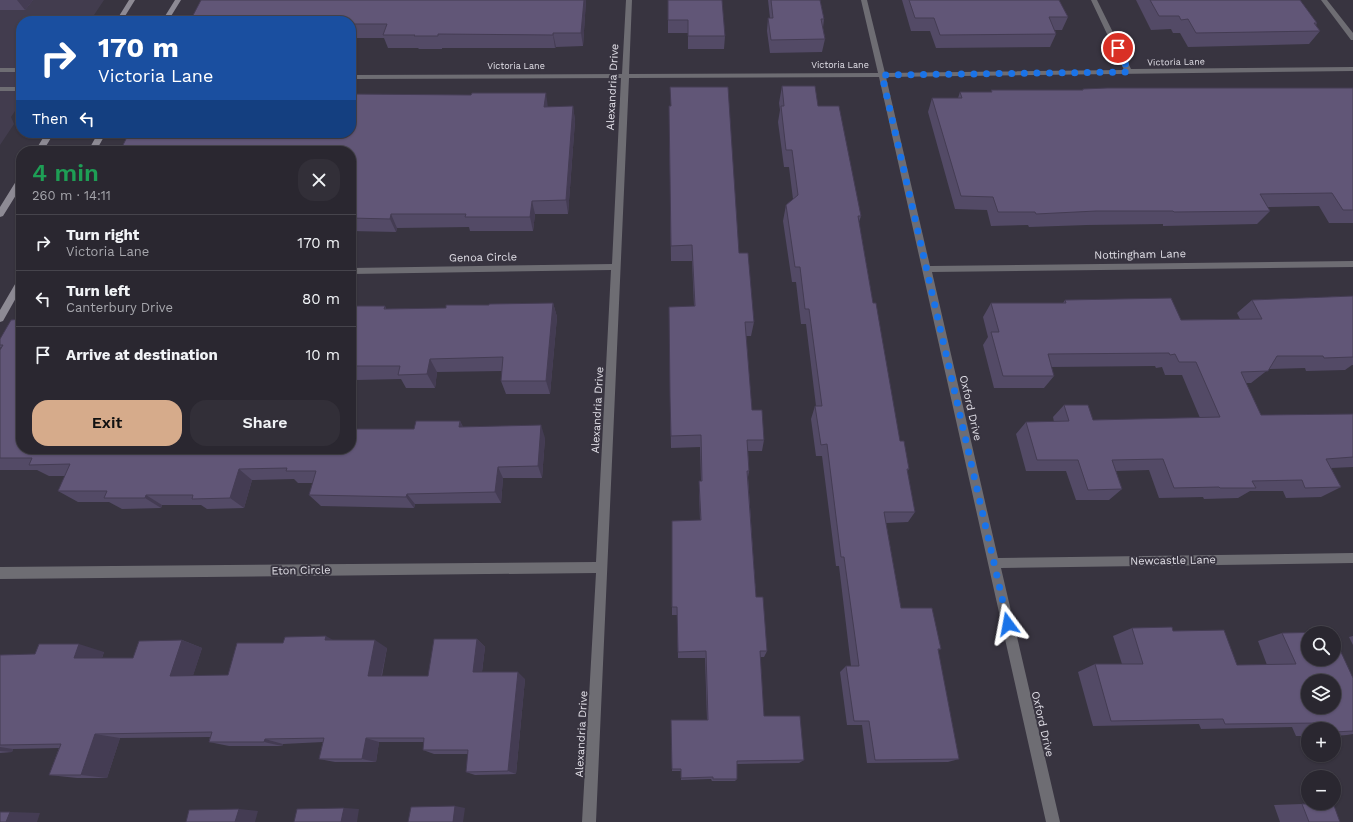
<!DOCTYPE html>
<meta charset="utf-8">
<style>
:root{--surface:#2a2730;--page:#322f38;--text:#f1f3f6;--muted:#a5a5ab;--line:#46444c;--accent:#d6ab8b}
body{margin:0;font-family:"Work Sans",sans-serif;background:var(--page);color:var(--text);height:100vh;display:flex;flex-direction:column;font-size:15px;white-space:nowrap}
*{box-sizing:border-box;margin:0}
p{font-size:13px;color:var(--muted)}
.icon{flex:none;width:22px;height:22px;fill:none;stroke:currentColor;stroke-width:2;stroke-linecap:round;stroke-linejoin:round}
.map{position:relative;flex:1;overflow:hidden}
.side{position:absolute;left:16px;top:146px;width:340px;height:308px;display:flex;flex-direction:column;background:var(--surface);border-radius:16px;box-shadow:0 1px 3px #0004,0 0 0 1px var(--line)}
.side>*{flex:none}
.guide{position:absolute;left:16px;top:16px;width:340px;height:122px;border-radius:16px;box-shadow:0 1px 3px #0004,0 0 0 1px var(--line);background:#1a4fa0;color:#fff;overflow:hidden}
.fabs{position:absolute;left:1301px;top:626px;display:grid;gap:8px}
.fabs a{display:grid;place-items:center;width:40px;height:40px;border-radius:50%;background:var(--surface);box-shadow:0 1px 3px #0004,0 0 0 1px var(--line);font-size:20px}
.pin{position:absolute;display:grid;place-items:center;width:34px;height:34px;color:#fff;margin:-17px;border:2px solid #fff;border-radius:50%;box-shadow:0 1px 4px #0007}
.me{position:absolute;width:44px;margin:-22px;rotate:347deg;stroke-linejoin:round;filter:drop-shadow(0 0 3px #0008)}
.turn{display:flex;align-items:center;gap:14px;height:84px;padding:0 16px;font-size:18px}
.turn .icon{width:52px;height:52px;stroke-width:2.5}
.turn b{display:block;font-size:28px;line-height:34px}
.then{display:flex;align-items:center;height:38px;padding:0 16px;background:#0003;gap:8px;font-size:15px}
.round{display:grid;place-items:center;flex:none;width:42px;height:42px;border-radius:16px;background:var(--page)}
.summary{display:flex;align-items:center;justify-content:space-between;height:68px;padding:0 16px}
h1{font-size:24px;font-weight:600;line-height:30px;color:#1e9e55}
.button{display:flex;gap:8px;margin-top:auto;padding:8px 16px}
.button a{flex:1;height:46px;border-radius:16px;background:var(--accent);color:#111;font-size:16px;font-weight:600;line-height:46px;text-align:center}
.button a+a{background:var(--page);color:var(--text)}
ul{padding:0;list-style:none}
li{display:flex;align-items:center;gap:12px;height:56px;padding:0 16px;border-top:1px solid var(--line)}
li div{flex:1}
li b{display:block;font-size:15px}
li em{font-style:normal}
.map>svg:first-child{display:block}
.built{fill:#423c4e}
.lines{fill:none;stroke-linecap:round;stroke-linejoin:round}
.minor{fill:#6e6d73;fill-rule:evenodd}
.secondary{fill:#8d8a94;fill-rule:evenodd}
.wall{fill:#534a66}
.shaded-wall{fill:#443c53}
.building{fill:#615677;stroke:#443c53;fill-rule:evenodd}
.route{stroke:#1a73e8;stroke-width:7;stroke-dasharray:0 12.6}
.labels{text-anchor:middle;stroke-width:4;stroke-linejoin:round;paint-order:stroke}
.far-street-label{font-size:9px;fill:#e1dfe7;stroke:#383440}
.street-label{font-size:11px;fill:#e1dfe7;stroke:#383440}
</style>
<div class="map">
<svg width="1353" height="822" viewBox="0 0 1353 822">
<rect width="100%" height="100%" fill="#383440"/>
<!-- built -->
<path class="built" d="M0 0H104L90 21H21V102L11 117 14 124 0 145Z"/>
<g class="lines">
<!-- minor -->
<path class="minor" d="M626 0H632L629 74 878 73 861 0H867L885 73 1124 70 1091 0H1097L1131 69 1353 67V71L886 77 930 266 1353 261V267L932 272 998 558 1353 553V563L1001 568 1060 822H1046L879 77 629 78 596 822H582L596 573 0 579V567L596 562 611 270 351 274V268L612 264 621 78 351 79V75L622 74Z
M1321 0H1327L1353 33V40H1351Z
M0 68H21V72H0Z
M0 87H21V91H0Z"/>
<!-- secondary -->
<path class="secondary" d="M129 0H135L122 21H116Z
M175 0H181L168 21H162Z
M46 133H54L43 151H35Z
M98 133H106L96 151H88Z
M21 177V187L3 216 0 217V207L18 178Z
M21 278V289L3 321 0 322V310L18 279Z"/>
</g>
<!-- wall -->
<path class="wall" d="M0 0H33L25 10H0Z
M201 0H586L583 46 556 47 555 48H442V49H419L418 48H388L384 38H351V21Z
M668 0 725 36 724 49H688V33H668Z
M768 0H820L824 19 823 28 825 39 822 52 770 53 767 31 768 18H770Z
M902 0H1059L1068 17 1062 30H1055L1056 34 1050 47 936 48 930 31H911Z
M1136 0H1300L1317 23 1316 25 1320 31 1309 44 1188 47 1180 33H1173L1171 29 1151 30Z
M782 86 818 106 861 216 859 222 873 303 900 441 909 469 907 471 915 512 908 522 886 523 901 608 941 649 938 650 959 759 948 762 867 763 862 725H847L840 672 846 666H851L839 566H836L822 456H816L811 419 815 406H816L806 324H801L796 282H792L783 221 786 205 793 199 789 167H784L778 122 780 110 779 103Z
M1353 88V223H1329L1319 206 1267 207 1270 211 1257 224 1163 226V224L1087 225 1029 227 1028 225 991 226 987 210 955 209 928 112 932 98H958L960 92H991V90H1082L1083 89Z
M573 106 575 121 568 214H535L533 231H470L469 227 397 228 396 232 351 231V151L548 107Z
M669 106 739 253 754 322 751 336H746L752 410 764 440 762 451H748L749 471 748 477 756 597 767 651 764 657H760L764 716 804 760 799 763 737 764V779L735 781H712L711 779 681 780V771H672L671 720H707L705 658H678L677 615H672V521L700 520 699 492V481H701L700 447 671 448 670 397 694 306 692 261H671Z
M1353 296V365H1352L1345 370 1306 371 1305 368 1269 369 1251 383H1246L1261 415 1353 414V467L1331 468 1341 487 1321 497 1286 498 1283 491H1250L1238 498 1204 499 1203 497 1159 498 1149 470 1116 471 1122 489 1109 500H1076L1066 471H1026L1016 434 1026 422H1054L1053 417 1064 405 1093 420 1200 418 1182 375H1165L1162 367 1156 368 1155 366 1051 367 1054 376 1044 388H994L983 345 988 337 983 317 991 303H1063L1065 300 1181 320 1240 319 1237 313 1252 300Z
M553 303 557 317 550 394H506L501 381 502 371 437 372 435 388H406L401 379 356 380 352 374H351V306H385L386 309 446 308 489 305Z
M21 319V449L414 429 460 421 463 427 545 438 542 478H503L501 503 415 504 414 508 321 506 309 495 313 483H298L294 479 252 480 244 508 207 509 201 505H162L161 508 122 509 109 502H78L58 491 65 476H49L37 470H0V350L1 348 0 347V339Z
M1132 628 1173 631 1237 665H1267L1258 641 1282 633 1353 678V734L1347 735 1334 736V729H1308V736H1296L1292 727 1201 729 1199 724 1093 726 1078 672 1095 664H1122L1113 636Z
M1353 636V645L1349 637Z
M477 639 485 647 482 672 525 679 516 774 475 775 466 772 468 754H434L423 750 424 742H379L376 762H335L319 759 323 742 283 744 282 746H229L209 742 210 737 120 738 107 778H77L49 775 59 748 13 749 12 752 0 753V655L35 654 104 652 102 658H133L182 640 202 648 193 675H228L283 643 332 640 387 648 382 676H428Z
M1302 804 1340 822H1280L1274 805Z"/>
<!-- shaded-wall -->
<path class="shaded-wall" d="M17 0H33L25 10Z
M584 0H586L583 46 581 33Z
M553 33 556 47 555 48 553 35Z
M546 93 548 108 544 107Z
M573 106 575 121 568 214 566 200Z
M532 201 535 214 533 231 530 217Z
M391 214 397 228 396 232 390 219Z
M553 303 557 317 550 394 546 381Z
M430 359 437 372 435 388 427 374Z
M460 421 466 433 459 427Z
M541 425 545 438 542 478 538 466Z
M498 467 503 478 501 503 495 492Z
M239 469 252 480 244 508 230 498Z
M407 494 415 504 414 508 406 497Z
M146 495 162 505 161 508 145 498Z
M326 636 340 644 325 640Z
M477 639 485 647 481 679 473 672Z
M182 640 202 648 191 682 170 676Z
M375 640 387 648 380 682 368 676Z
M79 644 104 652 99 666 74 658Z
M518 672 525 679 516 774 508 771Z
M95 734 120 738 107 778 81 775Z
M366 738 379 742 376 762 362 759Z
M265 739 283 744 282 746 264 742Z
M0 747 13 749 12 752 0 751Z
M455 806 465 808 463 822H453Z
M344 808 359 809 357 822H341Z
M239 809 258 811 255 822H235Z
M10 812 40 813 37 822H6Z"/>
<!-- building -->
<path class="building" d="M201 0H584L581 33H553V35L438 34V36H414L415 35H383L387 24H351V21H190Z
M668 0H722L725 36H688V20H668Z
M771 0H820L824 19H821L825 39 771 40 768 18H773Z
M909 0H1059L1068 17H1049L1056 34 940 35 934 18H915Z
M1150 0H1300L1317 23H1314L1320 31 1196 33 1188 19 1181 20 1179 16H1159Z
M782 86H815L818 106H839L861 216H858L873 303H876L881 332 900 441H904L909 469H907L915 512H884L901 608H932L941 649H938L959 759 875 760 869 721H854L846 666H859L844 557H841L827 444 821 445 815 406H822L809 309H805L800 267H795L786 205 798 195 792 150H786L781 106H784Z
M670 87H728L739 253H748L754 322H745L752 410H762L764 440H747L749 471H747L756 597H763L767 651H760L764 716H800L804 760 737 761V779H713V777L681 778V769H672L671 720H708L706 651 678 652 677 607H672V521L701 520 699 481H702L701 435 671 436 670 397 669 307 695 306 692 245 671 246 669 106H671Z
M1107 88H1353V210H1343L1332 193 1260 194 1270 211 1174 212 1173 211H1096L1036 214 1035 212H998L993 197 961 196 932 98H962L960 92H992L991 90H1083V89Z
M472 93H546L544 107 573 106 566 200 532 201 530 217H465L466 214H391L390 219 351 218V151H120L129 133H351V94L471 95Z
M1353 296V357L1324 358 1323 356H1277L1268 371 1241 372 1261 415 1353 414V457L1326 459 1341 487 1305 488 1302 480 1252 481 1256 488H1220L1219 487 1174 488 1163 459 1112 460 1122 489 1088 490 1078 460H1037L1026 422 1069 421 1064 405H1088L1093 420 1220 417 1196 362H1179L1175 354 1170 355 1169 353 1048 354 1054 376H1003L991 332H999L991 303H1066L1065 300 1171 298 1181 320 1262 319 1252 300Z
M553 303 546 381H501L503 357 430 359 427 374 398 375 400 366H351V306H385L384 309 446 308V305H489V304Z
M21 319V449H351V429H414L416 421H460L459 427 541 425 538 466 498 467 495 492 407 494 406 497 309 495 316 471H286L287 468 239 469 230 498 192 499 193 495H146L145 498H104L107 491H58L70 464 29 465 32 458H0V350L3 345H0V339L11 320Z
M1172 627 1173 631 1224 630 1237 665 1296 664 1282 633 1332 632V633H1308V659H1334V637L1353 678V731L1334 732V729H1323L1320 723 1225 724 1223 719 1111 721 1095 664H1143L1132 628ZM1308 681H1334V707H1308Z
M326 636 325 640H375L368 676H428L434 639H477L473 672H518L508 771 466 772 468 750H423L424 738H366L362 759H319L324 738 265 739 264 742H209L212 732 95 734 81 775H49L61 744 0 745V655L35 654 39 644H79L74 658H133L139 641 182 640 170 676 228 675 237 643H283L285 637Z
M1333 803 1340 822H1309L1302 804Z
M455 806 453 822H408L411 807Z
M344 808 341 822H294L297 809Z
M239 809 235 822H186L189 810Z
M0 812H10L6 822H0Z"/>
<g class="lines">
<!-- route -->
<path class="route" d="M1008 624 882 75 1129 72 1118 48"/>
</g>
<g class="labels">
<!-- far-street labels -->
<g class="far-street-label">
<text transform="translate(1176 62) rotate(-1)" y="3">Victoria Lane</text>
<text x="840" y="68">Victoria Lane</text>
<text x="516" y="69">Victoria Lane</text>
</g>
<!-- street labels -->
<g class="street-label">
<text transform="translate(612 87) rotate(-87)" y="4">Alexandria Drive</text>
<text transform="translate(1140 254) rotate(-1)" y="4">Nottingham Lane</text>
<text transform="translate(483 257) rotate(-1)" y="4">Genoa Circle</text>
<text transform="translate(971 408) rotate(77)" y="4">Oxford Drive</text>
<text transform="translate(597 410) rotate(-87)" y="4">Alexandria Drive</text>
<text transform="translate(1173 560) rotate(-1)" y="4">Newcastle Lane</text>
<text transform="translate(301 570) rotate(-1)" y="4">Eton Circle</text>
<text transform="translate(1043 724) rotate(77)" y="4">Oxford Drive</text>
<text transform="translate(581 734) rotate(-87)" y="4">Alexandria Drive</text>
</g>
</g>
</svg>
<div class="fabs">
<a><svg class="icon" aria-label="search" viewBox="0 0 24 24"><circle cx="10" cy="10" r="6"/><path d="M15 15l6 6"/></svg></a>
<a><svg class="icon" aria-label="layers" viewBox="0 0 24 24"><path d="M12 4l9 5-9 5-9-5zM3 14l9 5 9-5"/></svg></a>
<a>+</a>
<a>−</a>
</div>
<div class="pin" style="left:1118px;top:48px;background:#d93025"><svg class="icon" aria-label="arrive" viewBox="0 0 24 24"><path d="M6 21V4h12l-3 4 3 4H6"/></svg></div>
<svg class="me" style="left:1008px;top:624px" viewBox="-20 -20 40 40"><path d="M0-17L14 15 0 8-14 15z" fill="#1a73e8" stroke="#fff" stroke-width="4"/></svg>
<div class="guide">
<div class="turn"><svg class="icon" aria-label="right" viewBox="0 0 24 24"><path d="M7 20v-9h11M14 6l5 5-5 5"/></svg><div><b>170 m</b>Victoria Lane</div></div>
<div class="then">Then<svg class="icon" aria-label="left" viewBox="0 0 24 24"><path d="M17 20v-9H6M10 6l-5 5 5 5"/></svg></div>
</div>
<section class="side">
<div class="summary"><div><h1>4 min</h1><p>260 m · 14:11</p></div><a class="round"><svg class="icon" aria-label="close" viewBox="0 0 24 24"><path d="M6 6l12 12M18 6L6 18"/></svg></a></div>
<ul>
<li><svg class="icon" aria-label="right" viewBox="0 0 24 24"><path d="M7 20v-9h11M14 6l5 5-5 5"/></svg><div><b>Turn right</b><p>Victoria Lane</p></div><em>170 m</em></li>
<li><svg class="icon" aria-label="left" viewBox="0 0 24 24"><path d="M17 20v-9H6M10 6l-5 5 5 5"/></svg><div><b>Turn left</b><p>Canterbury Drive</p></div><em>80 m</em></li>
<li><svg class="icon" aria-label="arrive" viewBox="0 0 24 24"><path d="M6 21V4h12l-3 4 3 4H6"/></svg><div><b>Arrive at destination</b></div><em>10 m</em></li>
</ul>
<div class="button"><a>Exit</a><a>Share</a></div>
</section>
</div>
